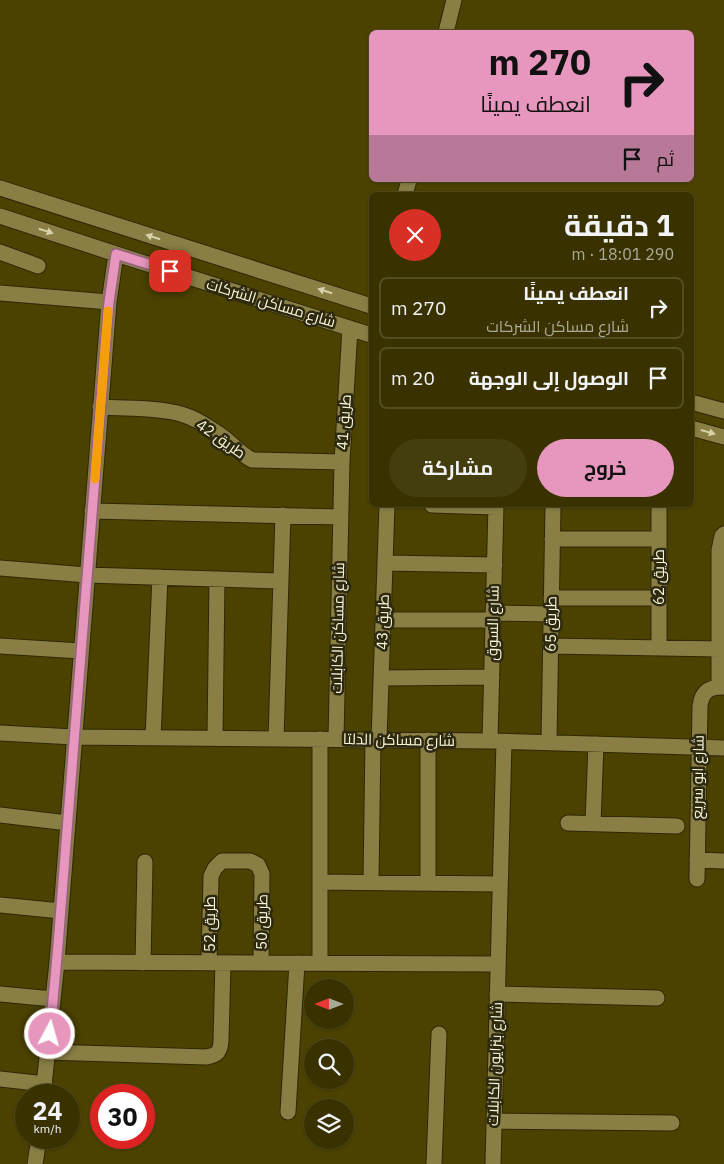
<!DOCTYPE html>
<html lang="ar">
<meta charset="utf-8">
<style>
:root{--surface:#393200;--page:#443e0f;--text:#f1f3f6;--muted:#abaa99;--line:#534d22;--accent:#e797bd}
body{margin:0;font-family:"IBM Plex Sans",Cairo,sans-serif;background:var(--page);color:var(--text);direction:rtl;height:100vh;display:flex;flex-direction:column;font-size:19px;white-space:nowrap}
*{box-sizing:border-box;margin:0}
p{font-size:16px;color:var(--muted)}
.icon{flex:none;width:28px;height:28px;fill:none;stroke:currentColor;stroke-width:2;stroke-linecap:round;stroke-linejoin:round}
.map{position:relative;flex:1;overflow:hidden;direction:ltr}
.sheet{position:absolute;left:369px;top:192px;width:325px;height:315px;display:flex;flex-direction:column;background:var(--surface);border-radius:8px;box-shadow:0 1px 4px #0004,0 0 0 1px var(--line);direction:rtl}
.sheet>*{flex:none}
.top-card{position:absolute;left:369px;top:30px;width:325px;height:152px;border-radius:8px;box-shadow:0 1px 4px #0004,0 0 0 1px var(--line);direction:rtl;background:#e797bd;color:#111;overflow:hidden}
.needle{width:32px;rotate:270deg}
.controls{position:absolute;left:304px;top:979px;display:grid;gap:10px}
.controls a{display:grid;place-items:center;width:50px;height:50px;border-radius:50%;background:var(--surface);box-shadow:0 1px 4px #0004,0 0 0 1px var(--line);font-size:25px}
.speed{position:absolute;left:15px;top:1084px;display:flex;gap:10px;font-size:25px;font-weight:700;text-align:center}
.speed>*{display:grid;place-content:center;width:65px;height:65px;border-radius:50%;background:var(--surface);box-shadow:0 1px 4px #0004,0 0 0 1px var(--line);line-height:1}
.speed small{font-size:12px;font-weight:400}
.speed .limit{border:8px solid #d22;background:#fff;color:#111}
.pin{position:absolute;display:grid;place-items:center;width:42px;height:42px;color:#fff;margin:-21px;border-radius:10px;box-shadow:0 2px 8px #0006}
.me{position:absolute;width:55px;margin:-28px;rotate:6deg;stroke-linejoin:round;filter:drop-shadow(0 0 4px #0008)}
.turn{display:flex;align-items:center;gap:18px;height:105px;padding:0 20px;font-size:22px}
.turn .icon{width:65px;height:65px;stroke-width:2.5}
.turn b{display:block;font-size:35px;line-height:42px}
.then{display:flex;align-items:center;height:48px;padding:0 20px;background:#0003;gap:10px;font-size:19px}
.round{display:grid;place-items:center;flex:none;width:52px;height:52px;border-radius:26px;background:var(--page)}
.head{display:flex;align-items:center;justify-content:space-between;height:85px;padding:0 20px}
h1{font-size:30px;font-weight:700;line-height:38px}
.action{display:flex;gap:10px;margin-top:auto;padding:10px 20px}
.action a{flex:1;height:58px;border-radius:30px;background:var(--accent);color:#111;font-size:20px;font-weight:700;line-height:58px;text-align:center}
.action a+a{background:var(--page);color:var(--text)}
ul{padding:0;list-style:none}
li{display:flex;align-items:center;gap:15px;height:62px;margin:0 10px 8px;padding:0 10px;border:2px solid var(--line);border-radius:8px}
li div{flex:1}
li b{display:block;font-size:19px}
li em{font-style:normal}
.map>svg:first-child{display:block}
.lines{fill:none;stroke-linecap:round;stroke-linejoin:round}
.minor-casing{stroke:#2e2809;stroke-width:17}
.minor{stroke:#897f45;stroke-width:15}
.oneway{fill:#d8d2ab}
.route-casing{stroke:#96627b;stroke-width:12}
.route{stroke:#e797bd;stroke-width:9}
.slow{stroke:#f59e0b;stroke-width:9}
.labels{text-anchor:middle;stroke-width:5;stroke-linejoin:round;paint-order:stroke}
.street-label{font-size:15px;fill:#faf6d7;stroke:#2d2810}
</style>
<div class="map">
<svg width="724" height="1164" viewBox="0 0 724 1164">
<rect width="100%" height="100%" fill="#4c4200"/>
<g class="lines">
<!-- minor casing -->
<g class="minor-casing">
<path id="minor" d="M446 32 454 0
M0 188 371 306
M405 195 409 180
M0 216 116 254 371 335
M0 252 38 266
M0 293 109 302
M691 402 724 411
M100 407C126 409 156 407 181 414 195 418 207 426 219 434 231 442 239 453 252 460L342 462
M691 428 724 437
M432 505 496 507
M659 505V648
M92 511 341 517
M552 539H659
M385 563 495 565
M0 568 87 575 280 581
M551 598H659
M493 613 551 614
M383 620H493
M0 646 81 651
M550 646 719 649
M381 678 492 677
M719 687V550L722 536 724 534
M0 733 74 737 490 741 724 748
M153 738 160 577
M215 738 217 579
M276 739 283 515
M320 739V963
M336 739 342 462 350 328
M379 740 387 505
M490 741 496 505
M549 742 553 505
M0 815 68 823
M568 823 677 826
M593 823 596 744
M697 860 724 861
M697 879 700 706C702 691 709 687 724 687
M320 882 500 884
M371 883 373 739
M428 883V740
M0 905 61 911
M57 962 498 964
M143 963 145 862
M209 963 211 876 215 868 222 861H250L258 865 262 874 261 963
M0 994 53 999
M497 994 657 998
M48 1052 206 1057C217 1055 220 1053 221 1041L223 963
M0 1079 45 1084
M43 1095 57 962 109 302 116 254
M288 1112 297 963
M494 1121 672 1123
M35 1164 39 1138
M434 1164 439 1034
M493 1164 504 742"/>
</g>
<!-- minor -->
<use href="#minor" class="minor"/>
</g>
<!-- one-way arrows -->
<defs><path id="oneway-solid" d="M-6-.8H1V-3.2L6.5 0L1 3.2V.8H-6Z" transform="scale(1.25)"/></defs>
<g class="oneway">
<use href="#oneway-solid" transform="translate(46 231) rotate(18)"/>
<use href="#oneway-solid" transform="translate(153 237) rotate(-162)"/>
<use href="#oneway-solid" transform="translate(325 291) rotate(-162)"/>
<use href="#oneway-solid" transform="translate(708 432) rotate(16)"/>
</g>
<g class="lines">
<!-- route casing -->
<g class="route-casing">
<path id="route" d="M50 1034 58 945 106 337 109 302 116 254 170 271"/>
</g>
<!-- route -->
<use href="#route" class="route"/>
<!-- slow -->
<path class="slow" d="M95 479 108 311"/>
</g>
<g class="labels">
<!-- street labels -->
<g class="street-label">
<text transform="translate(271 303) rotate(17)" y="5">شارع مساكن الشركات</text>
<text transform="translate(344 422) rotate(-86)" y="5">طريق 41</text>
<text transform="translate(221 439) rotate(35)" y="5">طريق 42</text>
<text transform="translate(659 577) rotate(-90)" y="5">طريق 62</text>
<text transform="translate(383 622) rotate(-88)" y="5">طريق 43</text>
<text transform="translate(493 623) rotate(-89)" y="5">شارع السوق</text>
<text transform="translate(551 624) rotate(-89)" y="5">طريق 65</text>
<text transform="translate(338 628) rotate(-89)" y="5">شارع مساكن الكابلات</text>
<text transform="translate(399 740) rotate(1)" y="5">شارع مساكن الدلتا</text>
<text transform="translate(698 777) rotate(-89)" y="5">شارع ابو سريع</text>
<text transform="translate(262 922) rotate(-89)" y="5">طريق 50</text>
<text transform="translate(210 924) rotate(-90)" y="5">طريق 52</text>
<text transform="translate(495 1064) rotate(-88)" y="5">شارع بنزايون الكابلات</text>
</g>
</g>
</svg>
<div class="controls">
<a><svg class="needle" viewBox="-14 -14 28 28"><path d="M0-13l5 13h-10z" fill="#e53935"/><path d="M0 13l5-13h-10z" fill="#abaa99"/></svg></a>
<a><svg class="icon" aria-label="search" viewBox="0 0 24 24"><circle cx="10" cy="10" r="6"/><path d="M15 15l6 6"/></svg></a>
<a><svg class="icon" aria-label="layers" viewBox="0 0 24 24"><path d="M12 4l9 5-9 5-9-5zM3 14l9 5 9-5"/></svg></a>
</div>
<div class="speed"><div>24<small>km/h</small></div><div class="limit">30</div></div>
<div class="pin" style="left:170px;top:271px;background:#d93025"><svg class="icon" aria-label="arrive" viewBox="0 0 24 24"><path d="M6 21V4h12l-3 4 3 4H6"/></svg></div>
<svg class="me" style="left:50px;top:1034px" viewBox="-20 -20 40 40"><circle r="17" fill="#e797bd" stroke="#fff" stroke-width="3"/><path d="M0-11L8 9 0 5-8 9z" fill="#fff"/></svg>
<div class="top-card">
<div class="turn"><svg class="icon" aria-label="right" viewBox="0 0 24 24"><path d="M7 20v-9h11M14 6l5 5-5 5"/></svg><div><b>270 m</b>انعطف يمينًا</div></div>
<div class="then">ثم<svg class="icon" aria-label="arrive" viewBox="0 0 24 24"><path d="M6 21V4h12l-3 4 3 4H6"/></svg></div>
</div>
<section class="sheet">
<div class="head"><div><h1>1 دقيقة</h1><p>290 m · 18:01</p></div><a class="round" style="background:#d93025;color:#fff"><svg class="icon" aria-label="close" viewBox="0 0 24 24"><path d="M6 6l12 12M18 6L6 18"/></svg></a></div>
<ul>
<li><svg class="icon" aria-label="right" viewBox="0 0 24 24"><path d="M7 20v-9h11M14 6l5 5-5 5"/></svg><div><b>انعطف يمينًا</b><p>شارع مساكن الشركات</p></div><em>270 m</em></li>
<li><svg class="icon" aria-label="arrive" viewBox="0 0 24 24"><path d="M6 21V4h12l-3 4 3 4H6"/></svg><div><b>الوصول إلى الوجهة</b></div><em>20 m</em></li>
</ul>
<div class="action"><a>خروج</a><a>مشاركة</a></div>
</section>
</div>
